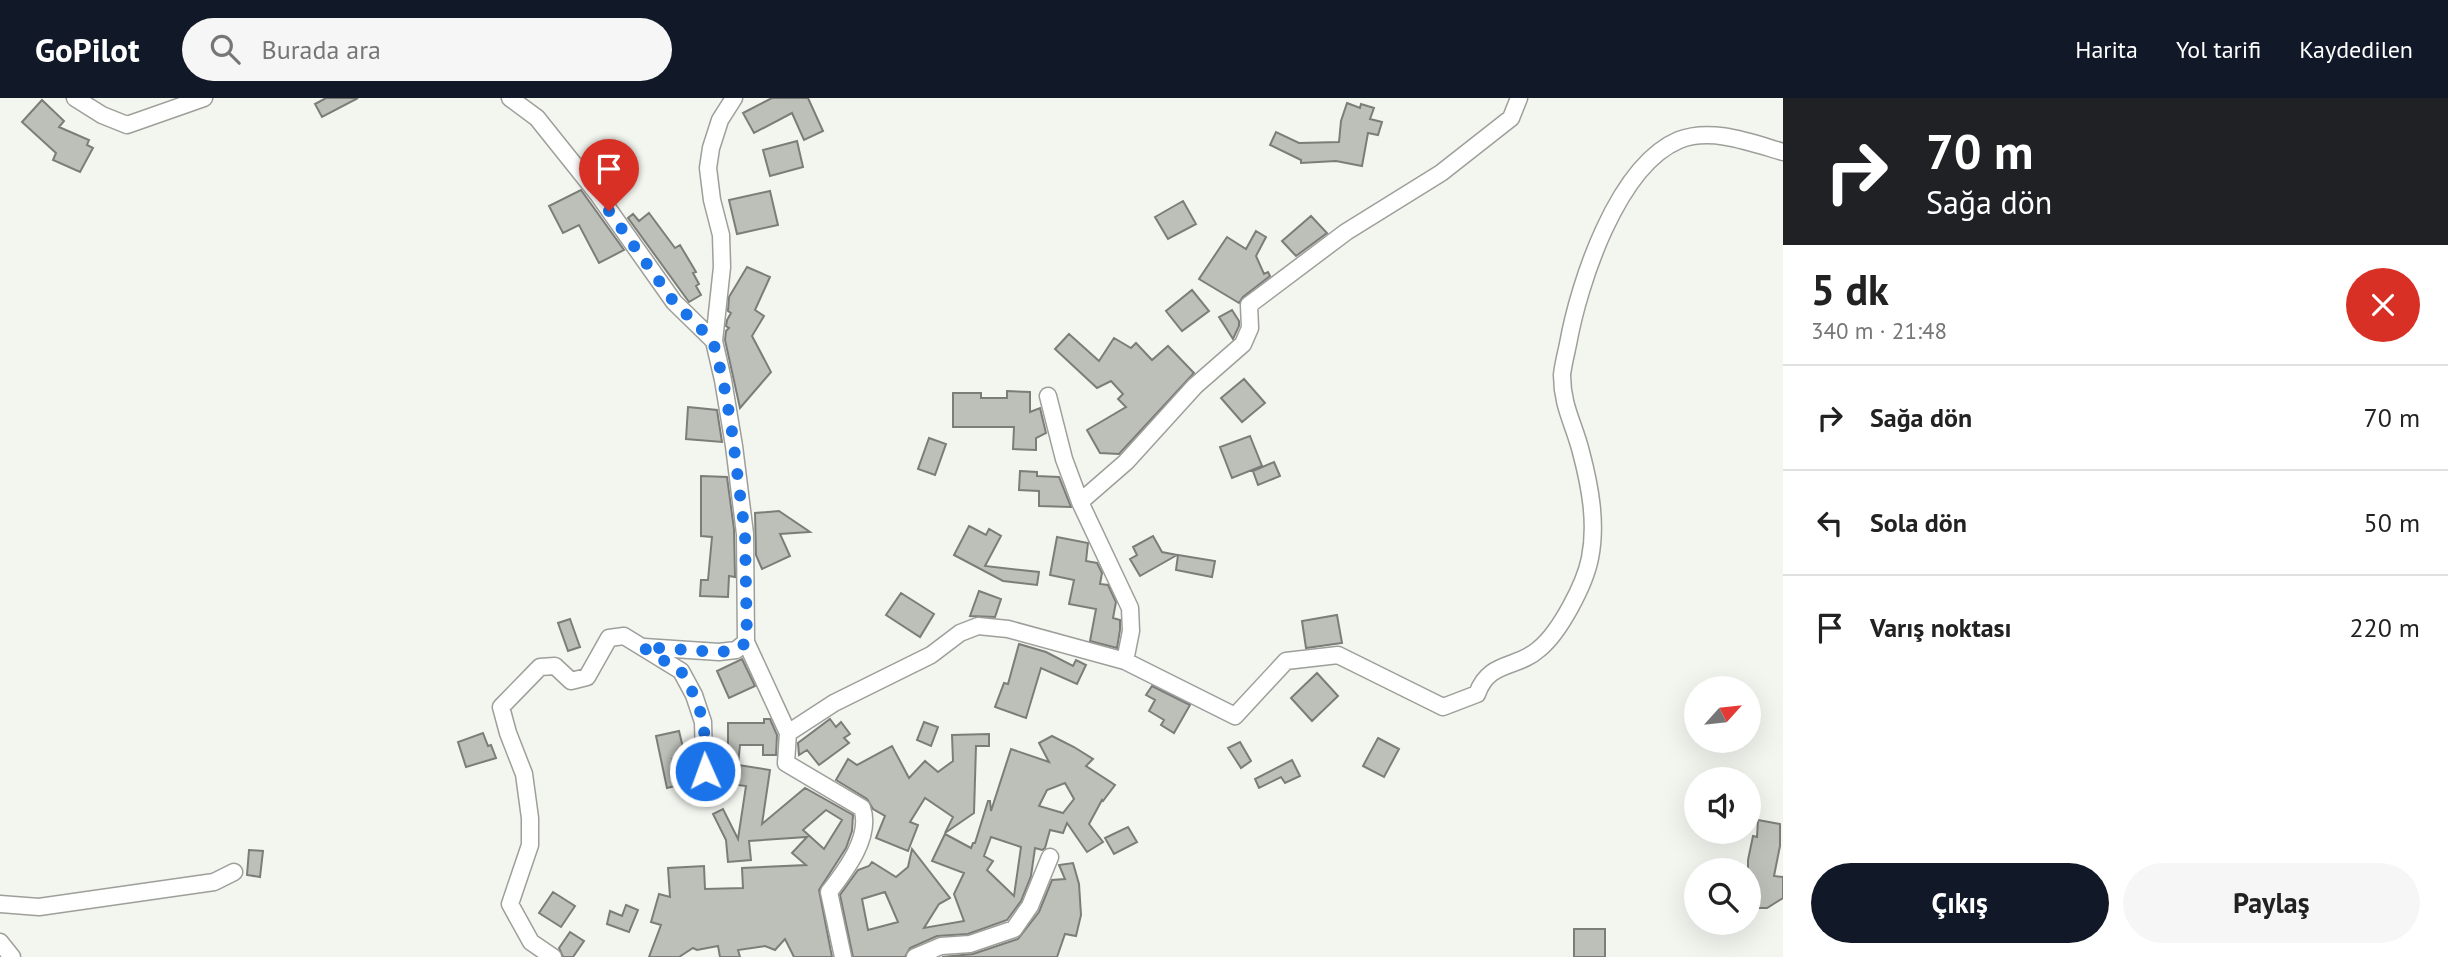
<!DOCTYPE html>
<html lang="tr">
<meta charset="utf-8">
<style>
:root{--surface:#fff;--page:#f6f6f6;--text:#222;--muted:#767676;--line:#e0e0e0;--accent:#111827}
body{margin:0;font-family:"PT Sans",sans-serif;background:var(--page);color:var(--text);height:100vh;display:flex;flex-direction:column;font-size:26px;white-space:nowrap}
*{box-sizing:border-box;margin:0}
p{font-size:23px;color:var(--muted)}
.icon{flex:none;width:38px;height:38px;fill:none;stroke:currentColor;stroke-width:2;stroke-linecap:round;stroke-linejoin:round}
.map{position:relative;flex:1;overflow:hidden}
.side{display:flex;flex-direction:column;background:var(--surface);width:665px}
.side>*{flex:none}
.guide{background:#202124;color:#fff;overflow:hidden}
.needle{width:46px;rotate:63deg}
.controls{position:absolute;left:1684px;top:578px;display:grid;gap:14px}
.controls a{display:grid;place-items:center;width:77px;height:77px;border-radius:50%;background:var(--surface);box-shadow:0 7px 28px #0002;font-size:35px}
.pin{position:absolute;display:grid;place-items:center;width:60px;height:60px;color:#fff;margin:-72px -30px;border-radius:50% 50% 50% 0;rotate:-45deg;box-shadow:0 0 7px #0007}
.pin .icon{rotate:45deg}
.me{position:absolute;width:77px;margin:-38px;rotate:358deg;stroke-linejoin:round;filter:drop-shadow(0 0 5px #0008)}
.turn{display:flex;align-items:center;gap:24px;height:147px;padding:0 28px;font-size:32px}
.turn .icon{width:91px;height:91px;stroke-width:2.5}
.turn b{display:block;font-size:49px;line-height:60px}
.round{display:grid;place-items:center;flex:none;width:74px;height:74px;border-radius:37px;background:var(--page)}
.overview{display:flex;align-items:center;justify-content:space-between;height:119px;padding:0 28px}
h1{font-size:42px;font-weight:600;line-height:52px}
.cta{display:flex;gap:14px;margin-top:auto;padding:14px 28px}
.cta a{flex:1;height:80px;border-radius:42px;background:var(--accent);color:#fff;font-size:28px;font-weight:600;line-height:80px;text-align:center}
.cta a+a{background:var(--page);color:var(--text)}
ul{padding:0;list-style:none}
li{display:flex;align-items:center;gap:21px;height:105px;padding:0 28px;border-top:2px solid var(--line)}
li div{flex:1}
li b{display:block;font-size:26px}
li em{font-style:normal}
header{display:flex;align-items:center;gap:42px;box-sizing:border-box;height:98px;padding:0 35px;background:var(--accent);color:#fff}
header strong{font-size:33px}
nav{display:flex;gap:38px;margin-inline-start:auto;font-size:24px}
.search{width:490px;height:63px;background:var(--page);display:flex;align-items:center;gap:18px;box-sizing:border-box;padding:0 24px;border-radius:38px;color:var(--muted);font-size:26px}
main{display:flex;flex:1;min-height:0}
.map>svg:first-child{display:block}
.building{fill:#bdbfb9;stroke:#7c7d78;stroke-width:2;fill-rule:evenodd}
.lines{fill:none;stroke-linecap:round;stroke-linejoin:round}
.street-casing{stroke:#9e9f9a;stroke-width:19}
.street{stroke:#fff;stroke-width:16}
.route{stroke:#1a73e8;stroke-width:12;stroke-dasharray:0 21.6}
</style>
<header>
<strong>GoPilot</strong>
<div class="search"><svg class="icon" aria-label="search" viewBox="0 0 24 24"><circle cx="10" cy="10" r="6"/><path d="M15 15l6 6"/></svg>Burada ara</div>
<nav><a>Harita</a><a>Yol tarifi</a><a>Kaydedilen</a></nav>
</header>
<main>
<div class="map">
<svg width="1783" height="859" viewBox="0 0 1783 859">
<rect width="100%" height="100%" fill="#f3f5ef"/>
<!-- building -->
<path class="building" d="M326 0H358L322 19 315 6Z
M772 0H808L823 33 804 42 792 15 754 35 743 15Z
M42 2 64 23 59 29 89 42 87 47 93 50 80 74 53 62 56 55 22 24Z
M1347 5 1360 10 1361 6 1374 10 1370 21 1382 24 1378 37 1368 35 1362 68 1336 63 1301 65V62L1270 47 1276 34 1299 45 1339 44 1341 23Z
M797 43 803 69 770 78 763 52Z
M581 92 624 152 599 165 579 127 563 135 549 108Z
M770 93 778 127 737 136 729 102Z
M1183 103 1196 126 1168 141 1155 119Z
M649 115 675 150 680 147 696 174 693 175 699 186 696 188 701 197 689 204 628 120 633 116 639 123Z
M1311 118 1327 135 1296 158 1282 143Z
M1256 133 1266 139 1256 158 1264 176 1268 174 1270 178 1243 199 1239 205 1199 181 1227 139 1246 151Z
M747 169 770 179 755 212 764 218 752 238 771 274 740 310 725 242 726 233 729 230 726 228 727 222 731 215 728 213 729 199Z
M1192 192 1209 213 1182 233 1166 213Z
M1232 212 1239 223V228L1233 241 1219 219Z
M1069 236 1099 263 1114 240 1131 250 1136 245 1152 262 1168 248 1194 275 1119 356 1100 355 1087 332 1126 309 1118 301 1123 296 1111 283 1097 290 1055 251Z
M1244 281 1265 305 1242 324 1221 300Z
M1007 293 1030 294V314L1040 310 1046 335 1036 340V352L1013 351 1014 329H953V295H981V300H1007Z
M688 309 717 312 722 344 686 341Z
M1250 338 1262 368 1232 380 1220 349Z
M929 340 946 346 935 377 918 371Z
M1274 364 1280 378 1258 387 1253 373Z
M1020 373 1037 374V378L1059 379 1071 409 1039 408V393L1019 392Z
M701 378 727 379 734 431 735 479 729 478 728 499 700 498 701 482H708L712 439 701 438Z
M779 413 810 434 780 436 790 458 762 471 756 457 755 415Z
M969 428 986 437 989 431 1001 438 985 468 1039 474 1037 487 1003 483 954 457Z
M1153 438 1162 454 1177 457 1140 478 1130 461 1137 457 1133 449Z
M1057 439 1088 445 1086 463 1097 465 1102 475 1100 486 1108 487 1116 504 1113 520 1120 522V532L1117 550 1090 543 1096 511 1069 506 1074 482 1050 477Z
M1178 457 1215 463 1212 479 1176 472Z
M979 493 1001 501 995 519 970 518Z
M901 495 934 516 920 539 886 517Z
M1337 517 1342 545 1306 550 1302 523Z
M570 521 580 549 568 553 558 525Z
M1019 546 1046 554 1073 568 1076 562 1086 567 1077 586 1041 570 1026 620 995 609 1004 585 1008 586Z
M742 561 755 588 729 600 717 573Z
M1317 575 1338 598 1312 623 1291 600Z
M1152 588 1190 607 1174 635 1161 627 1164 622 1149 613 1155 602 1146 597Z
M764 621H770L777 637 776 657H763V647H740L738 667 770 672 762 726 805 690 853 717 852 733 846 750 819 792 832 859H794L785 841 775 852 765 848 738 852 740 859H720L718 848 697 852 693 850 679 859H649L661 827 651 824 659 796 670 799 668 770 704 768 705 791 743 790 742 770 806 767 792 755 807 739 749 743 751 762 728 764 726 742 713 716 723 711 738 741 746 688 715 684 717 652 728 653V625H764ZM826 712 842 722 824 751 803 732Z
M830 621 836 629 841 624 850 636 844 640 849 645 819 667 807 652 799 657 798 645Z
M924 624 938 629 931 648 917 642Z
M679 633 685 658 672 661 679 687 667 690 656 638Z
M483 635 488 648 491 647 496 660 466 669 458 644Z
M989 636V648H976L974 715 945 735 953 719 925 700 910 724 918 727 908 753 876 740 885 718 873 711 867 701 836 682 848 661 857 667 892 648 909 680 925 663 938 674 953 663 952 637Z
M1052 638 1074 649 1093 661 1086 668 1115 687 1103 703 1102 702 1089 726 1103 744 1087 754 1067 725 1063 735 1050 732 1045 750 1042 752 1035 750 1031 778 1021 803 1007 822 968 836 937 838 910 850 905 859H853L840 797 858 772 869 768 872 764 896 779 908 769 912 751 950 800 939 806 924 830 964 823 954 796 964 775 932 763 945 736 971 750 973 745H975L988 703H990L991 713 1011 651 1049 664 1039 645ZM1065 685 1074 701 1063 715 1039 708 1047 692ZM991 739 1021 749 1014 798 987 772 993 763 984 758ZM885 794 898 824 868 832 862 801Z
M1378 640 1399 651 1384 679 1363 668Z
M1240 644 1251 663 1241 670 1228 650Z
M1292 662 1300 678 1285 685 1281 679 1259 690 1255 681Z
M1758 722 1780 726V748L1774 778 1783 779V800L1767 810H1748V762L1753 738 1757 739Z
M1128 729 1137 744 1114 756 1105 740Z
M249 752 263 753 260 779 247 777Z
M1073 765 1079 786 1081 817 1076 838 1065 836 1057 859H942L973 856 1018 841 1039 814 1052 782 1065 781 1059 767Z
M553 794 575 808 561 829 539 815Z
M626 807 638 812 629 834 607 826 610 813 622 818Z
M1574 831H1605V859H1574Z
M570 834 584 843 573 859H563L559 850Z"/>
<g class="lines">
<!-- street casing -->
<g class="street-casing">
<path id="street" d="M75 0 102 17 127 27 204 0
M510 0 537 20 597 95 674 204 714 243
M734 0 720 22 711 50 708 70 712 102 721 137 722 169 714 243 723 282 734 348 745 436 746 544 788 635 786 665 862 710C872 738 846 772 829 794L843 859
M1080 404 1126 364 1195 288 1243 246 1250 230 1249 207 1346 134 1441 75 1511 20 1519 0
M644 549 719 554 736 552 746 544
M1125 563 1235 618 1286 563 1338 557 1443 609 1477 596C1489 562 1517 571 1539 551 1560 534 1585 486 1590 460 1597 425 1590 388 1581 354 1574 326 1562 308 1562 277 1563 267 1566 256 1568 246 1579 185 1617 68 1679 42 1712 29 1752 45 1783 54
M788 635 834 605 931 557 960 535 978 528 1008 531 1125 563 1131 533 1130 510 1080 404 1064 361 1048 298
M0 806 39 809 214 784 234 774
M0 844 12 859
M553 859 531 844 510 806 530 747V720L524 676 508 635 501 609 540 569 555 568 571 583 587 579 609 540 624 538 681 573 694 597 703 624 705 698
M915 859 941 848 970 846 1014 831 1030 808 1050 759"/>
</g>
<!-- street -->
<use href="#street" class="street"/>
</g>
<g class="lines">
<!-- route -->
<path class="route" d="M609 113 674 204 713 243 723 282 731 326 745 436 747 544 736 552 719 554 642 549 681 573 694 597 704 624 705 673"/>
</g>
</svg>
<div class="controls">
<a><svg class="needle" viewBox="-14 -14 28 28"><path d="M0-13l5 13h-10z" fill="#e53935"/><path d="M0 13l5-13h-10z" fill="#767676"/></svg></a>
<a><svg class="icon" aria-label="sound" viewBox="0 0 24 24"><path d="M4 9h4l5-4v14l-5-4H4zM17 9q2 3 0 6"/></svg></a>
<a><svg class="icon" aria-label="search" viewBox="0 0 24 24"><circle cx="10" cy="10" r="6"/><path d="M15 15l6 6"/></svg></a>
</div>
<div class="pin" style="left:609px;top:113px;background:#d93025"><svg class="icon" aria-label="arrive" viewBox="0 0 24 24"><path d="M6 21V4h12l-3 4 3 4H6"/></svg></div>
<svg class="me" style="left:705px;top:673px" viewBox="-20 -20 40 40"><circle r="17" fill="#1a73e8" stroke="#fff" stroke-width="3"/><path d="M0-11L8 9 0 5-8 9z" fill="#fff"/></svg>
</div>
<section class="side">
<div class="guide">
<div class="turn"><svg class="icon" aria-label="right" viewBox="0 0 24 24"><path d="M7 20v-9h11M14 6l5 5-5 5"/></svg><div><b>70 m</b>Sağa dön</div></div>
</div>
<div class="overview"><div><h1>5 dk</h1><p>340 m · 21:48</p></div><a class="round" style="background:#d93025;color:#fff"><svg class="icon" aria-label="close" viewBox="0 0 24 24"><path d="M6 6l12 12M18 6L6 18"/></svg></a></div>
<ul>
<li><svg class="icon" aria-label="right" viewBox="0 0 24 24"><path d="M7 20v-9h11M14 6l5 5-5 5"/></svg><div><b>Sağa dön</b></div><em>70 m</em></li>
<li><svg class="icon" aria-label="left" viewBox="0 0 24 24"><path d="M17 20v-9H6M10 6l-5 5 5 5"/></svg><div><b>Sola dön</b></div><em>50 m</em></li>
<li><svg class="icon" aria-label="arrive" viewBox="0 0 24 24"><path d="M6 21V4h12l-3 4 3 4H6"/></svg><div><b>Varış noktası</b></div><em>220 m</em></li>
</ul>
<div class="cta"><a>Çıkış</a><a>Paylaş</a></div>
</section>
</main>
